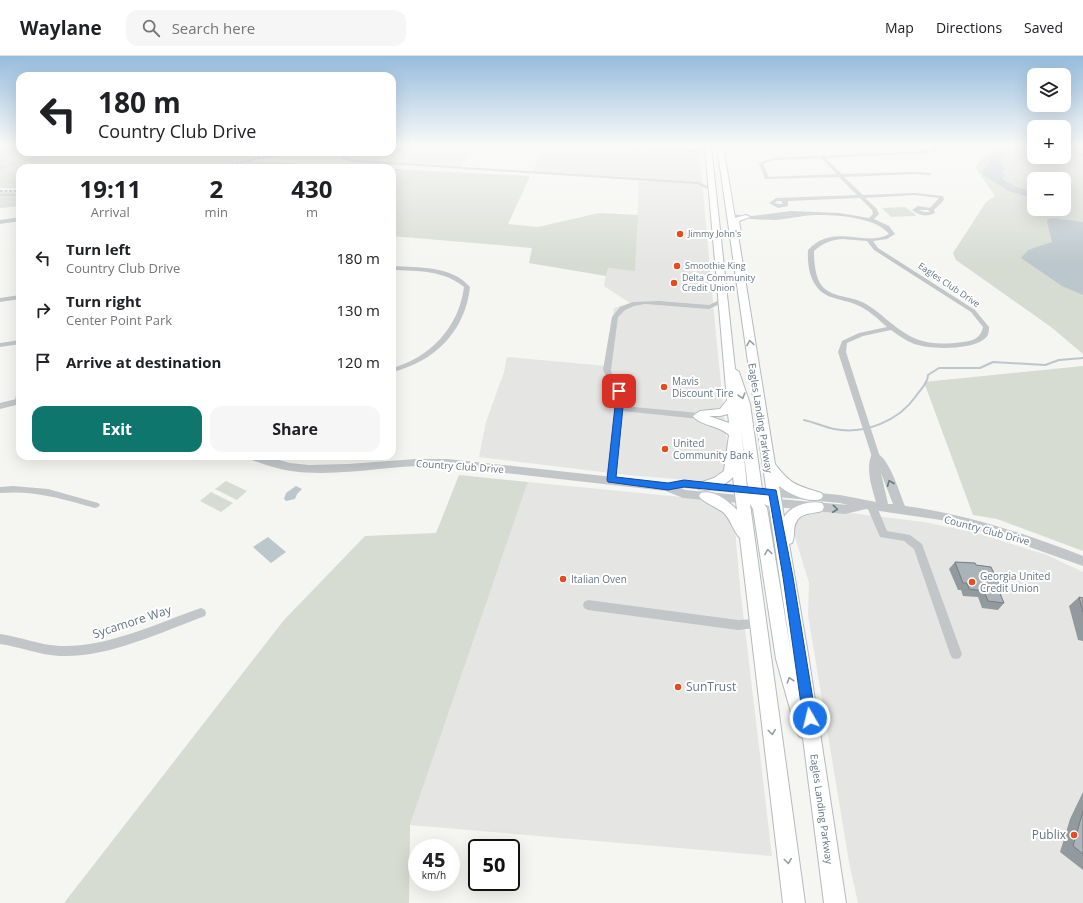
<!DOCTYPE html>
<meta charset="utf-8">
<style>
:root{--surface:#fff;--page:#f6f6f6;--text:#202124;--muted:#757577;--line:#e0e0e0;--accent:#0f766e}
body{margin:0;font-family:"Open Sans",sans-serif;background:var(--page);color:var(--text);height:100vh;display:flex;flex-direction:column;font-size:15px;white-space:nowrap}
*{box-sizing:border-box;margin:0}
p{font-size:13px;color:var(--muted)}
.icon{flex:none;width:22px;height:22px;fill:none;stroke:currentColor;stroke-width:2;stroke-linecap:round;stroke-linejoin:round}
.map{position:relative;flex:1;overflow:hidden}
.side{position:absolute;left:16px;top:108px;width:380px;height:296px;display:flex;flex-direction:column;background:var(--surface);border-radius:12px;box-shadow:0 4px 16px #0002}
.side>*{flex:none}
.top-card{position:absolute;left:16px;top:16px;width:380px;height:84px;border-radius:12px;box-shadow:0 4px 16px #0002;background:#fff;color:var(--text);overflow:hidden}
.tools{position:absolute;left:1027px;top:12px;display:grid;gap:8px}
.tools a{display:grid;place-items:center;width:44px;height:44px;border-radius:8px;background:var(--surface);box-shadow:0 4px 16px #0002;font-size:20px}
.speed{position:absolute;left:408px;top:783px;display:flex;gap:8px;font-size:20px;font-weight:700;text-align:center}
.speed>*{display:grid;place-content:center;width:52px;height:52px;border-radius:50%;background:var(--surface);box-shadow:0 4px 16px #0002;line-height:1}
.speed small{font-size:10px;font-weight:400}
.speed .limit{border:2px solid #111;border-radius:6px;background:#fff;color:#111}
.pin{position:absolute;display:grid;place-items:center;width:34px;height:34px;color:#fff;margin:-17px;border-radius:8px;box-shadow:0 2px 6px #0006}
.me{position:absolute;width:44px;margin:-22px;rotate:352deg;stroke-linejoin:round;filter:drop-shadow(0 0 3px #0008)}
.turn{display:flex;align-items:center;gap:14px;height:84px;padding:0 16px;font-size:18px}
.turn .icon{width:52px;height:52px;stroke-width:2.5}
.turn b{display:block;font-size:28px;line-height:34px}
.eta{display:flex;justify-content:space-evenly;align-items:center;height:68px;text-align:center}
.eta b{font-size:24px;font-weight:700;line-height:28px}
.cta{display:flex;gap:8px;margin-top:auto;padding:8px 16px}
.cta a{flex:1;height:46px;border-radius:12px;background:var(--accent);color:#fff;font-size:16px;font-weight:700;line-height:46px;text-align:center}
.cta a+a{background:var(--page);color:var(--text)}
ul{padding:0;list-style:none}
li{display:flex;align-items:center;gap:12px;height:52px;padding:0 16px}
li div{flex:1}
li b{display:block;font-size:15px}
li em{font-style:normal}
header{display:flex;align-items:center;gap:24px;box-sizing:border-box;height:56px;padding:0 20px;background:var(--surface);border-bottom:1px solid var(--line)}
header strong{font-size:19px}
nav{display:flex;gap:22px;margin-inline-start:auto;font-size:14px}
.search{width:280px;height:36px;background:var(--page);display:flex;align-items:center;gap:10px;box-sizing:border-box;padding:0 14px;border-radius:12px;color:var(--muted);font-size:15px}
.map>svg:first-child{display:block}
.built{fill:#e5e6e4}
.green{fill:#d6dcd2;fill-rule:evenodd}
.water{fill:#bbc7cc}
.lines{fill:none;stroke-linecap:round;stroke-linejoin:round}
.stream-far1{stroke:#bbc7cc;stroke-width:1.5}
.stream{stroke:#bbc7cc;stroke-width:2}
.secondary-casing{stroke:#b4babe;stroke-width:2}
.minor{fill:#c2c6c9;fill-rule:evenodd}
.tertiary{fill:#c2c6c9;fill-rule:evenodd}
.secondary{fill:#fff;fill-rule:evenodd}
.rail{stroke:#a0a7ad;stroke-width:1.5;stroke-dasharray:3 1.5;stroke-linecap:butt}
.wall{fill:#929a9e}
.building{fill:#aab3b8;stroke:#777d81}
.oneway{stroke:#929ea8}
.oneway2{stroke:#687986}
.route{fill:#1a73e8;stroke:#114b97}
.poi-dot{fill:#e94b1c;stroke:#fff;stroke-width:1.5}
.labels{text-anchor:middle;stroke-width:4;stroke-linejoin:round;paint-order:stroke}
.far-poi-label{font-size:9px;fill:#637583;stroke:#fff;text-anchor:start}
.far-street-label{font-size:9px;fill:#637583;stroke:#fff}
.poi-label{font-size:10px;fill:#637583;stroke:#fff;text-anchor:start}
.street-label{font-size:10px;fill:#637583;stroke:#fff}
.near-street-label{font-size:12px;fill:#637583;stroke:#fff}
.near-poi-label{font-size:12px;fill:#637583;stroke:#fff;text-anchor:start}
</style>
<header>
<strong>Waylane</strong>
<div class="search"><svg class="icon" aria-label="search" viewBox="0 0 24 24"><circle cx="10" cy="10" r="6"/><path d="M15 15l6 6"/></svg>Search here</div>
<nav><a>Map</a><a>Directions</a><a>Saved</a></nav>
</header>
<div class="map">
<svg width="1083" height="847" viewBox="0 0 1083 847">
<rect width="100%" height="100%" fill="#f5f5f1"/>
<!-- built -->
<path class="built" d="M395 90H478L462 108V112L386 106 385 99 389 96H392V93Z
M543 90H590L637 92V90H699L714 258 729 409 723 420 700 425 627 419 479 401 486 366 504 316 507 301 606 310 614 252 630 247 604 230 607 212 635 214 639 123 532 117Z
M286 96H297L215 112H200Z
M528 426 712 444 734 460 740 531 772 800 410 769Z
M805 455 850 457 924 466 973 476 1047 499 1083 516V847H858L849 806 808 559 809 527 795 481V464Z"/>
<!-- green -->
<path class="green" d="M0 90H20V96H286L200 112H20V132H0Z
M993 90H1034V101H1064V90H1083V298L1051 271 956 204 953 197 986 146 995 140 975 111ZM1034 123H1064V153H1034Z
M249 105 379 112H215Z
M392 113 530 120 508 168 538 171 599 157 638 159 635 215 608 212 606 220 529 207 532 192 392 180Z
M0 136H20V150L0 152Z
M905 151 916 159 915 160 891 161 882 152Z
M1083 310V495L997 463 973 459 924 326Z
M459 419 528 426 410 769 409 847H64L284 564 365 480 436 477Z
M226 425 247 435 237 444 215 433Z
M211 436 233 447 221 456 200 445Z"/>
<!-- water -->
<path class="water" d="M995 97H1000L1003 99 1001 105 1005 113 1002 116 1005 119 1002 123 1017 131 1034 137V142L1008 135 983 119 982 116Z
M1053 162 1083 166V239L1062 230 1021 202 1028 194 1052 186 1047 166 1048 163Z
M296 430 302 433 297 438 295 443 286 445 284 443 286 437Z
M268 481 286 496 271 507 253 491Z"/>
<g class="lines">
<!-- stream-far1 -->
<path class="stream-far1" d="M1064 91 1083 99
M0 112 57 96
M392 114H400
M0 139H20"/>
<!-- stream -->
<path class="stream" d="M804 364C814 366 824 371 834 373 864 379 899 365 916 340 921 333 928 327 928 319L939 312H980L993 306 1045 309 1059 304 1083 302"/>
<!-- secondary casing -->
<g class="secondary-casing">
<path id="secondary" d="M705 90H711L735 313 739 316 750 348 762 433 767 438 717 90H723L735 162 746 159 750 161 739 165 741 177 738 179 775 408C791 429 796 429 821 437L823 440 821 443C808 447 789 438 779 430L784 461C790 450 810 444 822 447L824 451 822 455C807 459 796 456 794 475 794 479 794 483 792 487L789 488 808 598 846 847H824L803 682 799 680 796 674 776 603 753 453 750 448 805 847H783L740 482C734 476 731 465 725 458 718 451 703 447 699 440L701 437C713 433 729 445 737 454L733 421C726 429 710 436 699 433L697 430 699 427 714 422 724 415 729 379C719 369 700 370 693 360L700 355 720 353 727 344ZM728 358 729 367 709 360H720ZM741 372 748 432 747 431ZM764 448 769 450 792 603 767 452Z"/>
</g>
<!-- minor -->
<path class="minor" d="M590 90 694 94 708 90 710 91 694 96 592 91Z
M933 90 938 94 931 97 825 102 842 118 914 116 932 117 930 119 914 118 844 121 863 139 915 137 943 140 944 144 934 154 935 157C927 161 919 160 912 154L918 150 930 152 939 142 915 139 865 142 876 152 879 158 874 163 889 170 895 178 887 183 873 185 878 192 975 254 989 271C989 277 988 281 983 284 969 294 928 294 912 287 905 284 898 279 891 274L863 280 847 287 846 296 880 401 876 404 872 401 838 296 842 285 859 277 887 271C878 263 869 254 857 249 849 245 839 244 831 241 811 234 807 212 808 194 834 166 864 192 889 178 876 160 825 157 804 160 795 161 786 163 776 164 761 164 745 162 730 162L727 160 730 158 752 160 791 155 839 157 869 162 873 158 872 154 860 142 788 145V150L778 152 769 147 776 142 857 139 839 121 765 123 759 107 772 102 930 95 933 94 931 91ZM821 102 837 118 769 121 763 108 773 104ZM777 145H781L783 148H779L775 147ZM918 154H928L930 156H924ZM791 159H794L774 160ZM842 183 867 185 874 194 971 256 983 271C981 282 973 285 963 286 932 290 915 287 891 267 882 260 873 251 862 246 849 240 831 241 822 230 815 222 814 205 814 195 823 187 830 184 842 183Z
M343 101 356 104 698 126 714 133 710 134 697 128 356 106 341 103Z
M20 161V165L0 168V164Z
M392 210C418 212 451 209 470 231 465 276 434 306 392 316V312C430 302 459 271 464 231 444 214 417 215 392 214Z
M20 239V243L0 246V242Z
M724 242 726 243V245L709 253 645 248 634 250 625 254 618 261 611 314C614 330 625 332 623 350L699 357 703 360 699 363 623 355 616 424 614 426H608L606 424 616 341 603 314 612 261 620 251 633 246 659 245 709 249Z
M20 284V288L0 291V287Z
M17 333H20L19 347 15 345Z
M13 430 48 433 98 447 100 449 98 451 95 452C63 443 34 434 0 437V431Z
M872 448 875 449 877 451 887 475 910 479 922 488 962 598 960 602 956 603 952 602 950 598 914 493 904 485 880 481 867 451 869 449Z
M588 544 738 564 759 563 763 565 765 568 763 571 738 574 588 554 584 552 583 549 584 546Z
M201 552 205 554 206 557 205 560C161 576 108 602 60 600 40 599 20 591 0 588V578C20 581 40 589 60 590 106 592 158 567 201 552Z"/>
<!-- tertiary -->
<path class="tertiary" d="M20 342V348L0 353V347Z
M876 397C889 401 900 438 905 450 967 458 1025 478 1083 500V510L1001 481 941 464 866 453 845 458 767 450 763 449 761 446 763 443 767 442 848 449 840 447 684 432H681L685 434 750 440 754 441 756 444 754 447 750 448 683 442 666 435 442 410C391 408 341 422 291 415 276 413 263 408 249 403L248 400H264L290 407 309 409 348 408 416 403H447L668 427 684 424 840 439 876 446C872 432 865 412 872 398ZM881 417 893 448H888Z"/>
<!-- secondary -->
<use href="#secondary" class="secondary"/>
<!-- rail -->
<path class="rail" d="M209 112 292 96
M0 135H20"/>
</g>
<!-- wall -->
<path class="wall" d="M955 506 976 509 1003 536 1000 538 1004 547 998 554 982 552 978 541 963 540 961 534H958L949 513Z
M1079 541 1083 542V585L1078 584 1069 550Z
M1083 736V814L1060 796 1070 763Z"/>
<!-- building -->
<path class="building" d="M955 506 975 507 976 509 991 511 1003 536 999 535 1004 547 988 545 984 535 969 533 967 527H963Z
M1079 541 1083 542V556Z
M1083 755V798L1073 790Z"/>
<!-- one-way arrows -->
<defs><path id="oneway-chevron" d="M-2-3.5L2.5 0L-2 3.5" fill="none" stroke-width="1.6" stroke-linecap="round" stroke-linejoin="round"/></defs>
<g class="oneway">
<use href="#oneway-chevron" transform="translate(750 287) rotate(-99)"/>
<use href="#oneway-chevron" transform="translate(742 340) rotate(74)"/>
<use href="#oneway-chevron" transform="translate(768 496) rotate(-99)"/>
<use href="#oneway-chevron" transform="translate(790 624) rotate(-107)"/>
<use href="#oneway-chevron" transform="translate(772 676) rotate(83)"/>
<use href="#oneway-chevron" transform="translate(788 805) rotate(83)"/>
</g>
<g class="oneway2">
<use href="#oneway-chevron" transform="translate(890 427) rotate(-112)"/>
<use href="#oneway-chevron" transform="translate(835 453) rotate(6)"/>
</g>
<!-- sky -->
<linearGradient id="sky" x2="0" y2="1"><stop stop-color="#96bcdd"/><stop offset="0.43" stop-color="#fafaf9"/><stop offset="1" stop-color="#fafaf9" stop-opacity="0"/></linearGradient>
<rect width="1083" height="208" fill="url(#sky)"/>
<!-- route -->
<path class="route" d="M619 332 623 335 624 341 616 421 668 427 684 424 776 434 793 521 816 662 814 666 810 668 805 666 803 662 783 521 769 439 684 431 668 434 608 426 607 424 616 341 615 335Z"/>
<!-- markers -->
<g class="poi-dot">
<circle cx="680" cy="178" r="4"/>
<circle cx="677" cy="210" r="4"/>
<circle cx="674" cy="227" r="4"/>
<circle cx="664" cy="331" r="4"/>
<circle cx="665" cy="393" r="4"/>
<circle cx="563" cy="523" r="4"/>
<circle cx="972" cy="526" r="4"/>
<circle cx="678" cy="631" r="4"/>
<circle cx="1074" cy="779" r="4"/>
</g>
<g class="labels">
<!-- far-poi labels -->
<g class="far-poi-label">
<text x="688" y="181">Jimmy John's</text>
<text x="685" y="213">Smoothie King</text>
<text x="682" y="225">Delta Community<tspan x="682" dy="10">Credit Union</tspan></text>
</g>
<!-- far-street labels -->
<g class="far-street-label">
<text transform="translate(949 229) rotate(34)" y="3">Eagles Club Drive</text>
</g>
<!-- poi labels -->
<g class="poi-label">
<text x="672" y="329">Mavis<tspan x="672" dy="12">Discount Tire</tspan></text>
<text x="673" y="391">United<tspan x="673" dy="12">Community Bank</tspan></text>
<text x="980" y="524">Georgia United<tspan x="980" dy="12">Credit Union</tspan></text>
<text x="571" y="527">Italian Oven</text>
</g>
<!-- street labels -->
<g class="street-label">
<text transform="translate(761 362) rotate(81)" y="4">Eagles Landing Parkway</text>
<text transform="translate(460 410) rotate(4)" y="4">Country Club Drive</text>
<text transform="translate(987 474) rotate(15)" y="4">Country Club Drive</text>
<text transform="translate(822 753) rotate(82)" y="4">Eagles Landing Parkway</text>
</g>
<!-- near-street labels -->
<g class="near-street-label">
<text transform="translate(132 566) rotate(-18)" y="4">Sycamore Way</text>
</g>
<!-- near-poi labels -->
<g class="near-poi-label">
<text x="686" y="635">SunTrust</text>
<text x="1066" y="783" text-anchor="end">Publix</text>
</g>
</g>
</svg>
<div class="tools">
<a><svg class="icon" aria-label="layers" viewBox="0 0 24 24"><path d="M12 4l9 5-9 5-9-5zM3 14l9 5 9-5"/></svg></a>
<a>+</a>
<a>−</a>
</div>
<div class="speed"><div>45<small>km/h</small></div><div class="limit">50</div></div>
<div class="pin" style="left:619px;top:335px;background:#d93025"><svg class="icon" aria-label="arrive" viewBox="0 0 24 24"><path d="M6 21V4h12l-3 4 3 4H6"/></svg></div>
<svg class="me" style="left:810px;top:662px" viewBox="-20 -20 40 40"><circle r="17" fill="#1a73e8" stroke="#fff" stroke-width="3"/><path d="M0-11L8 9 0 5-8 9z" fill="#fff"/></svg>
<div class="top-card">
<div class="turn"><svg class="icon" aria-label="left" viewBox="0 0 24 24"><path d="M17 20v-9H6M10 6l-5 5 5 5"/></svg><div><b>180 m</b>Country Club Drive</div></div>
</div>
<section class="side">
<div class="eta">
<div><b>19:11</b><p>Arrival</p></div>
<div><b>2</b><p>min</p></div>
<div><b>430</b><p>m</p></div>
</div>
<ul>
<li><svg class="icon" aria-label="left" viewBox="0 0 24 24"><path d="M17 20v-9H6M10 6l-5 5 5 5"/></svg><div><b>Turn left</b><p>Country Club Drive</p></div><em>180 m</em></li>
<li><svg class="icon" aria-label="right" viewBox="0 0 24 24"><path d="M7 20v-9h11M14 6l5 5-5 5"/></svg><div><b>Turn right</b><p>Center Point Park</p></div><em>130 m</em></li>
<li><svg class="icon" aria-label="arrive" viewBox="0 0 24 24"><path d="M6 21V4h12l-3 4 3 4H6"/></svg><div><b>Arrive at destination</b></div><em>120 m</em></li>
</ul>
<div class="cta"><a>Exit</a><a>Share</a></div>
</section>
</div>
